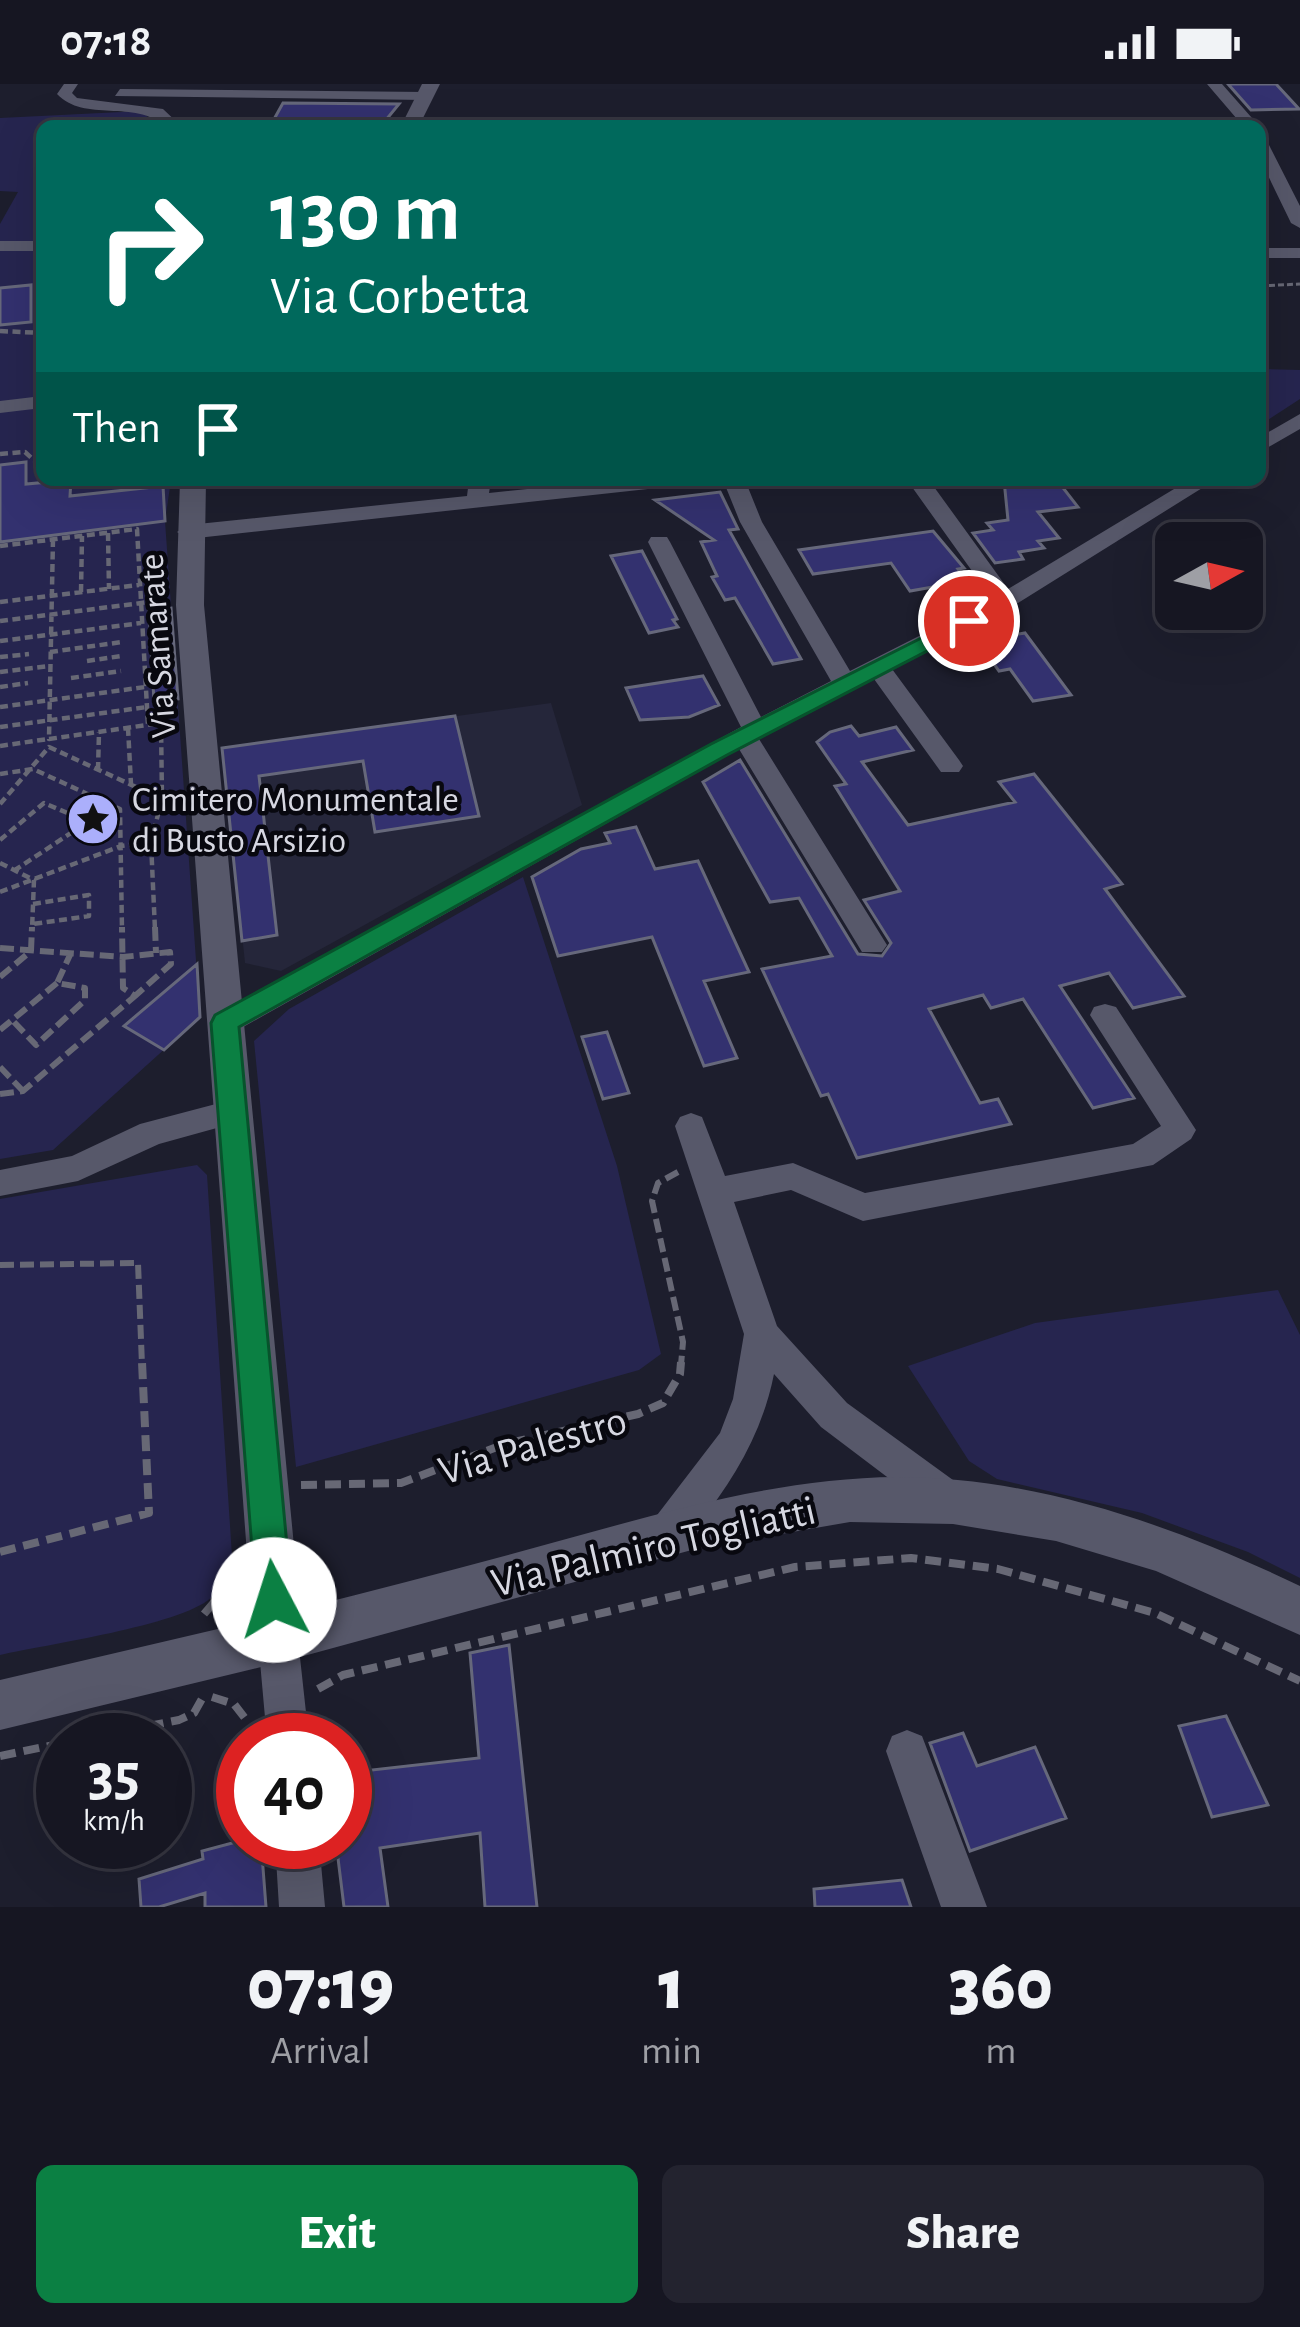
<!DOCTYPE html>
<style>
:root{--surface:#161622;--page:#23232f;--text:#f1f3f6;--muted:#9e9fa5;--line:#353540;--accent:#0b8043}
body{margin:0;font-family:"Alegreya Sans",sans-serif;background:var(--page);color:var(--text);height:100vh;display:flex;flex-direction:column;font-size:45px;white-space:nowrap}
*{box-sizing:border-box;margin:0}
p{font-size:39px;color:var(--muted)}
.icon{flex:none;width:66px;height:66px;fill:none;stroke:currentColor;stroke-width:2;stroke-linecap:round;stroke-linejoin:round}
.map{position:relative;height:1823px;overflow:hidden}
.details{display:flex;flex-direction:column;background:var(--surface);flex:1}
.details>*{flex:none}
.guide{position:absolute;left:36px;top:36px;width:1230px;height:366px;border-radius:18px;box-shadow:0 12px 48px #0002,0 0 0 3px var(--line);background:#00695c;color:#fff;overflow:hidden}
.needle{width:78px;rotate:82deg}
.fabs{position:absolute;left:1155px;top:438px;display:grid;gap:24px}
.fabs a{display:grid;place-items:center;width:108px;height:108px;border-radius:18px;background:var(--surface);box-shadow:0 12px 48px #0002,0 0 0 3px var(--line);font-size:60px}
.speed{position:absolute;left:36px;top:1629px;display:flex;gap:24px;font-size:60px;font-weight:700;text-align:center}
.speed>*{display:grid;place-content:center;width:156px;height:156px;border-radius:50%;background:var(--surface);box-shadow:0 12px 48px #0002,0 0 0 3px var(--line);line-height:1}
.speed small{font-size:30px;font-weight:400}
.speed .limit{border:18px solid #d22;background:#fff;color:#111}
.pin{position:absolute;display:grid;place-items:center;width:102px;height:102px;color:#fff;margin:-51px;border:6px solid #fff;border-radius:50%;box-shadow:0 3px 12px #0007}
.me{position:absolute;width:132px;margin:-66px;rotate:355deg;stroke-linejoin:round;filter:drop-shadow(0 0 9px #0008)}
.turn{display:flex;align-items:center;gap:42px;height:252px;padding:0 36px;font-size:54px}
.turn .icon{width:156px;height:156px;stroke-width:2.5}
.turn b{display:block;font-size:84px;line-height:102px}
.then{display:flex;align-items:center;height:114px;padding:0 36px;background:#0003;gap:24px;font-size:45px}
.eta{display:flex;justify-content:space-evenly;align-items:center;height:204px;text-align:center}
.eta b{font-size:72px;font-weight:800;line-height:84px}
.primary-button{display:flex;gap:24px;margin-top:auto;padding:24px 36px}
.primary-button a{flex:1;height:138px;border-radius:18px;background:var(--accent);color:#fff;font-size:48px;font-weight:800;line-height:138px;text-align:center}
.primary-button a+a{background:var(--page);color:var(--text)}
.status{display:flex;justify-content:space-between;align-items:center;height:84px;padding:0 60px;background:var(--surface);direction:ltr}
.status svg{height:33px;fill:currentColor}
.map>svg:first-child{display:block}
.built{fill:#25263a}
.green{fill:#26254f}
.building{fill:#33316f;stroke:#66687b;stroke-width:3}
.lines{fill:none;stroke-linecap:round;stroke-linejoin:round}
.path-far3{stroke:#676875;stroke-width:3;stroke-dasharray:6 3;stroke-linecap:butt}
.path-far2{stroke:#676875;stroke-width:4.5;stroke-dasharray:8 4.5;stroke-linecap:butt}
.path-far1{stroke:#676875;stroke-width:6;stroke-dasharray:14 6;stroke-linecap:butt}
.path{stroke:#676875;stroke-width:8;stroke-dasharray:16 8;stroke-linecap:butt}
.street{fill:#57586a;fill-rule:evenodd}
.secondary{fill:#57586a;fill-rule:evenodd}
.route{fill:#0b8043;stroke:#07532c;stroke-width:3}
.labels{text-anchor:middle;stroke-width:9;stroke-linejoin:round;paint-order:stroke}
.street-label{font-size:36px;fill:#d6d7e1;stroke:#08080f}
.poi-label{font-size:36px;fill:#d6d7e1;stroke:#08080f;text-anchor:start}
.near-street-label{font-size:42px;fill:#d6d7e1;stroke:#08080f}
</style>
<div class="status"><b>07:18</b><svg viewBox="0 0 49 12"><path d="M0 12V9h3v3zM5 12V6h3v6zM10 12V3h3v9zM15 12V0h3v12zM26 1h20v11H26zM47 4h2v5h-2z"/></svg></div>
<div class="map">
<svg width="1300" height="1823" viewBox="0 0 1300 1823">
<rect width="100%" height="100%" fill="#1d1e2d"/>
<!-- built -->
<path class="built" d="M551 619 582 721 281 887 245 879 223 664Z"/>
<!-- green -->
<path class="green" d="M142 27 156 42H42V158H0V140L18 108 0 107V34Z
M0 166H42V396H171L165 437 200 933 53 1066 0 1075Z
M1260 285 1300 286V315L1260 341Z
M523 793 617 1082 661 1270 639 1286 296 1383 254 957 289 925Z
M197 1081 207 1091 232 1472C229 1488 224 1503 211 1514 178 1542 48 1560 0 1571V1115Z
M1278 1206 1300 1251V1494L1248 1468 1142 1429 997 1395 969 1377 908 1282 1035 1239Z"/>
<!-- building -->
<path class="building" d="M1228 0H1276L1299 25 1251 26Z
M283 19 399 20 381 42H281L283 37H273Z
M31 201V238L0 241V204Z
M26 378V400L71 396 70 412 163 402 165 437 0 458V381Z
M1004 396H1057L1078 423 1038 428 1059 454 1038 457 1044 464 1019 468 1023 475 995 479 973 449 993 446 987 439 1008 436Z
M720 408 738 445 729 446 801 575 773 580 735 514 725 516 712 493 717 492 701 458 714 456 655 416Z
M933 447 964 484 958 485 967 497 910 507 891 479 813 490 799 466Z
M642 467 677 535 673 536 678 543 649 549 611 472Z
M171 524 178 615 154 618 149 525Z
M1025 549 1071 611 1033 617 1010 585 999 587 978 557Z
M703 592 719 621 689 633 640 636 626 604Z
M455 632 479 732 375 748 363 677 259 692 277 851 242 857 222 664Z
M851 642 859 652 896 643 913 666 862 678 908 741 1015 718 999 698 1034 690 1122 800 1105 805 1184 912 1133 924 1109 889 1060 902 1134 1014 1093 1024 1023 915 991 924 983 911 929 925 980 1019 998 1015 1011 1040 857 1074 828 1010 821 1012 762 885 832 872 799 814 770 818 703 698 740 676 858 870 882 872 891 859 864 816 900 807 835 702 846 700 817 658 830 648Z
M636 743 655 785 698 777 749 888 704 897 737 974 704 982 652 853 558 872 532 793 581 765 610 759 605 749Z
M197 880 200 933 164 966 124 942Z
M607 948 629 1009 603 1015 582 953Z
M509 1561 537 1823H485L480 1749 380 1764 388 1823H344L336 1758H345V1689L479 1674 470 1569Z
M1226 1632 1268 1721 1212 1733 1179 1642Z
M963 1649 977 1682 1035 1663 1066 1734 970 1767 930 1659Z
M236 1758H261L266 1823H205V1809L159 1823H141L139 1795 203 1775 202 1767Z
M902 1796 911 1823H815L814 1805Z"/>
<g class="lines">
<!-- path-far3 -->
<path class="path-far3" d="M436 36H535
M1260 202 1300 200"/>
<!-- path-far2 -->
<path class="path-far2" d="M0 247 42 249
M0 370 25 368 37 379
M108 449 109 505
M53 455 49 655 161 639 162 715
M0 462 137 445 148 641
M81 508 82 452
M0 518 139 501
M0 537 149 518
M0 557 141 539
M50 568 122 558
M0 573 29 570
M87 577 121 572
M0 588 49 582
M71 594 121 587
M0 603 28 599
M0 623 145 603
M0 643 147 623
M128 644 131 700
M0 662 48 655
M98 686 99 648
M0 690 33 685 120 725 122 846
M0 720 49 663 162 715 151 758
M0 756 44 719 77 733 80 743 15 786
M0 779 34 796 32 846
M0 808 121 762 151 758 155 846
M33 820 89 811V832L33 840"/>
<!-- path-far1 -->
<path class="path-far1" d="M155 843 156 869
M0 864 123 873 170 868 171 880 135 912
M0 893 31 867 32 843
M14 938 36 961 85 916V904L57 899 70 871
M0 946 57 899
M0 983 22 1006
M0 1010 23 1007 135 912 123 904 122 843
M678 1088 658 1099 652 1117 683 1258 681 1281
M0 1181 138 1179 142 1281"/>
<!-- path -->
<path class="path" d="M301 1401 401 1399 505 1360 638 1330 663 1319 680 1290 681 1278
M0 1468 149 1429 142 1278
M204 1530 234 1495
M318 1605 343 1591 795 1483 911 1474 998 1485 1155 1529 1300 1597
M212 1613 234 1620 248 1638
M77 1656 179 1636 194 1629 203 1613
M0 1672 63 1659"/>
<!-- street -->
<path class="street" d="M64 0H78L72 9 77 14 163 25 181 42H164C136 15 84 39 57 10Z
M1207 0H1222L1259 42H1243Z
M120 5 426 8 433 12 426 16 115 12Z
M1260 54 1268 59 1300 122V144L1291 139 1260 75Z
M0 157H42V167H0Z
M1260 164H1300V174H1260Z
M42 312V324L0 329V317Z
M1300 330V345L1260 368V353Z
M469 396H491L489 409 615 396 668 398 657 404 188 455 177 448 188 441 467 412Z
M723 396H745L762 438 850 587 992 515 907 396H929L1008 505 1189 396H1215L1013 522 892 585 959 676 963 682 959 688H941L874 595 759 655 887 861 882 868H862L739 665 236 947H214L210 939 214 931 741 643 648 458 651 453H667L670 458 761 633 831 597 740 438Z
M1105 920 1116 923 1196 1046 1191 1055 1153 1081 863 1137 791 1106 734 1118 777 1242 847 1319 964 1404 969 1417 964 1430 950 1435 936 1430 821 1343 774 1290C760 1360 724 1410 679 1465L665 1471 651 1465 645 1452 651 1439 720 1349 733 1315 744 1250 675 1042 680 1033 691 1029 702 1033 725 1092 793 1079 865 1109 1133 1060 1161 1042 1090 931 1094 923Z
M231 1016 242 1019 247 1028 242 1037 159 1060 78 1097 0 1112V1086L72 1072 140 1040Z
M278 1535 292 1541 298 1555 309 1656H267L258 1555 264 1541Z
M907 1646 922 1652 987 1823H941L886 1667 892 1652Z
M275 1758H319L325 1823H279Z"/>
<!-- secondary -->
<path class="secondary" d="M422 0H440L419 42H401Z
M180 396H206L204 521 300 1525C383 1504 465 1483 548 1460 662 1429 777 1394 897 1393 1037 1393 1175 1442 1300 1502V1551L1156 1487 1056 1457 953 1440 850 1438 699 1464 278 1579 0 1646V1596L252 1537 176 521Z"/>
</g>
<!-- route -->
<path class="route" d="M969 530 977 532V541L727 671 239 943 292 1516 287 1529 274 1534 261 1529 256 1516 211 939 215 931 711 660Z"/>
<!-- icons -->
<defs>
<g id="sight-disc" transform="scale(2.7)"><circle r="9.5" fill="#abaffb" stroke="#08080f"/><path d="M0-6L1.8-2.2L6-1.7L2.9 1.2L3.7 5.4L0 3.3L-3.7 5.4L-2.9 1.2L-6-1.7L-1.8-2.2Z" fill="#111"/></g>
</defs>
<g fill-rule="evenodd">
<use href="#sight-disc" x="93" y="735"/>
</g>
<g class="labels">
<!-- street labels -->
<g class="street-label">
<text transform="translate(156 562) rotate(-94)" y="13">Via Samarate</text>
</g>
<!-- poi labels -->
<g class="poi-label">
<text x="132" y="727">Cimitero Monumentale<tspan x="132" dy="41">di Busto Arsizio</tspan></text>
</g>
<!-- near-street labels -->
<g class="near-street-label">
<text transform="translate(532 1360) rotate(-16)" y="15">Via Palestro</text>
<text transform="translate(653 1461) rotate(-13)" y="15">Via Palmiro Togliatti</text>
</g>
</g>
</svg>
<div class="fabs">
<a><svg class="needle" viewBox="-14 -14 28 28"><path d="M0-13l5 13h-10z" fill="#e53935"/><path d="M0 13l5-13h-10z" fill="#9e9fa5"/></svg></a>
</div>
<div class="speed"><div>35<small>km/h</small></div><div class="limit">40</div></div>
<div class="pin" style="left:969px;top:537px;background:#d93025"><svg class="icon" aria-label="arrive" viewBox="0 0 24 24"><path d="M6 21V4h12l-3 4 3 4H6"/></svg></div>
<svg class="me" style="left:274px;top:1516px" viewBox="-20 -20 40 40"><circle r="19" fill="#fff"/><path d="M0-13L10 11 0 6-10 11z" fill="#0b8043"/></svg>
<div class="guide">
<div class="turn"><svg class="icon" aria-label="right" viewBox="0 0 24 24"><path d="M7 20v-9h11M14 6l5 5-5 5"/></svg><div><b>130 m</b>Via Corbetta</div></div>
<div class="then">Then<svg class="icon" aria-label="arrive" viewBox="0 0 24 24"><path d="M6 21V4h12l-3 4 3 4H6"/></svg></div>
</div>
</div>
<section class="details">
<div class="eta">
<div><b>07:19</b><p>Arrival</p></div>
<div><b>1</b><p>min</p></div>
<div><b>360</b><p>m</p></div>
</div>
<div class="primary-button"><a>Exit</a><a>Share</a></div>
</section>
